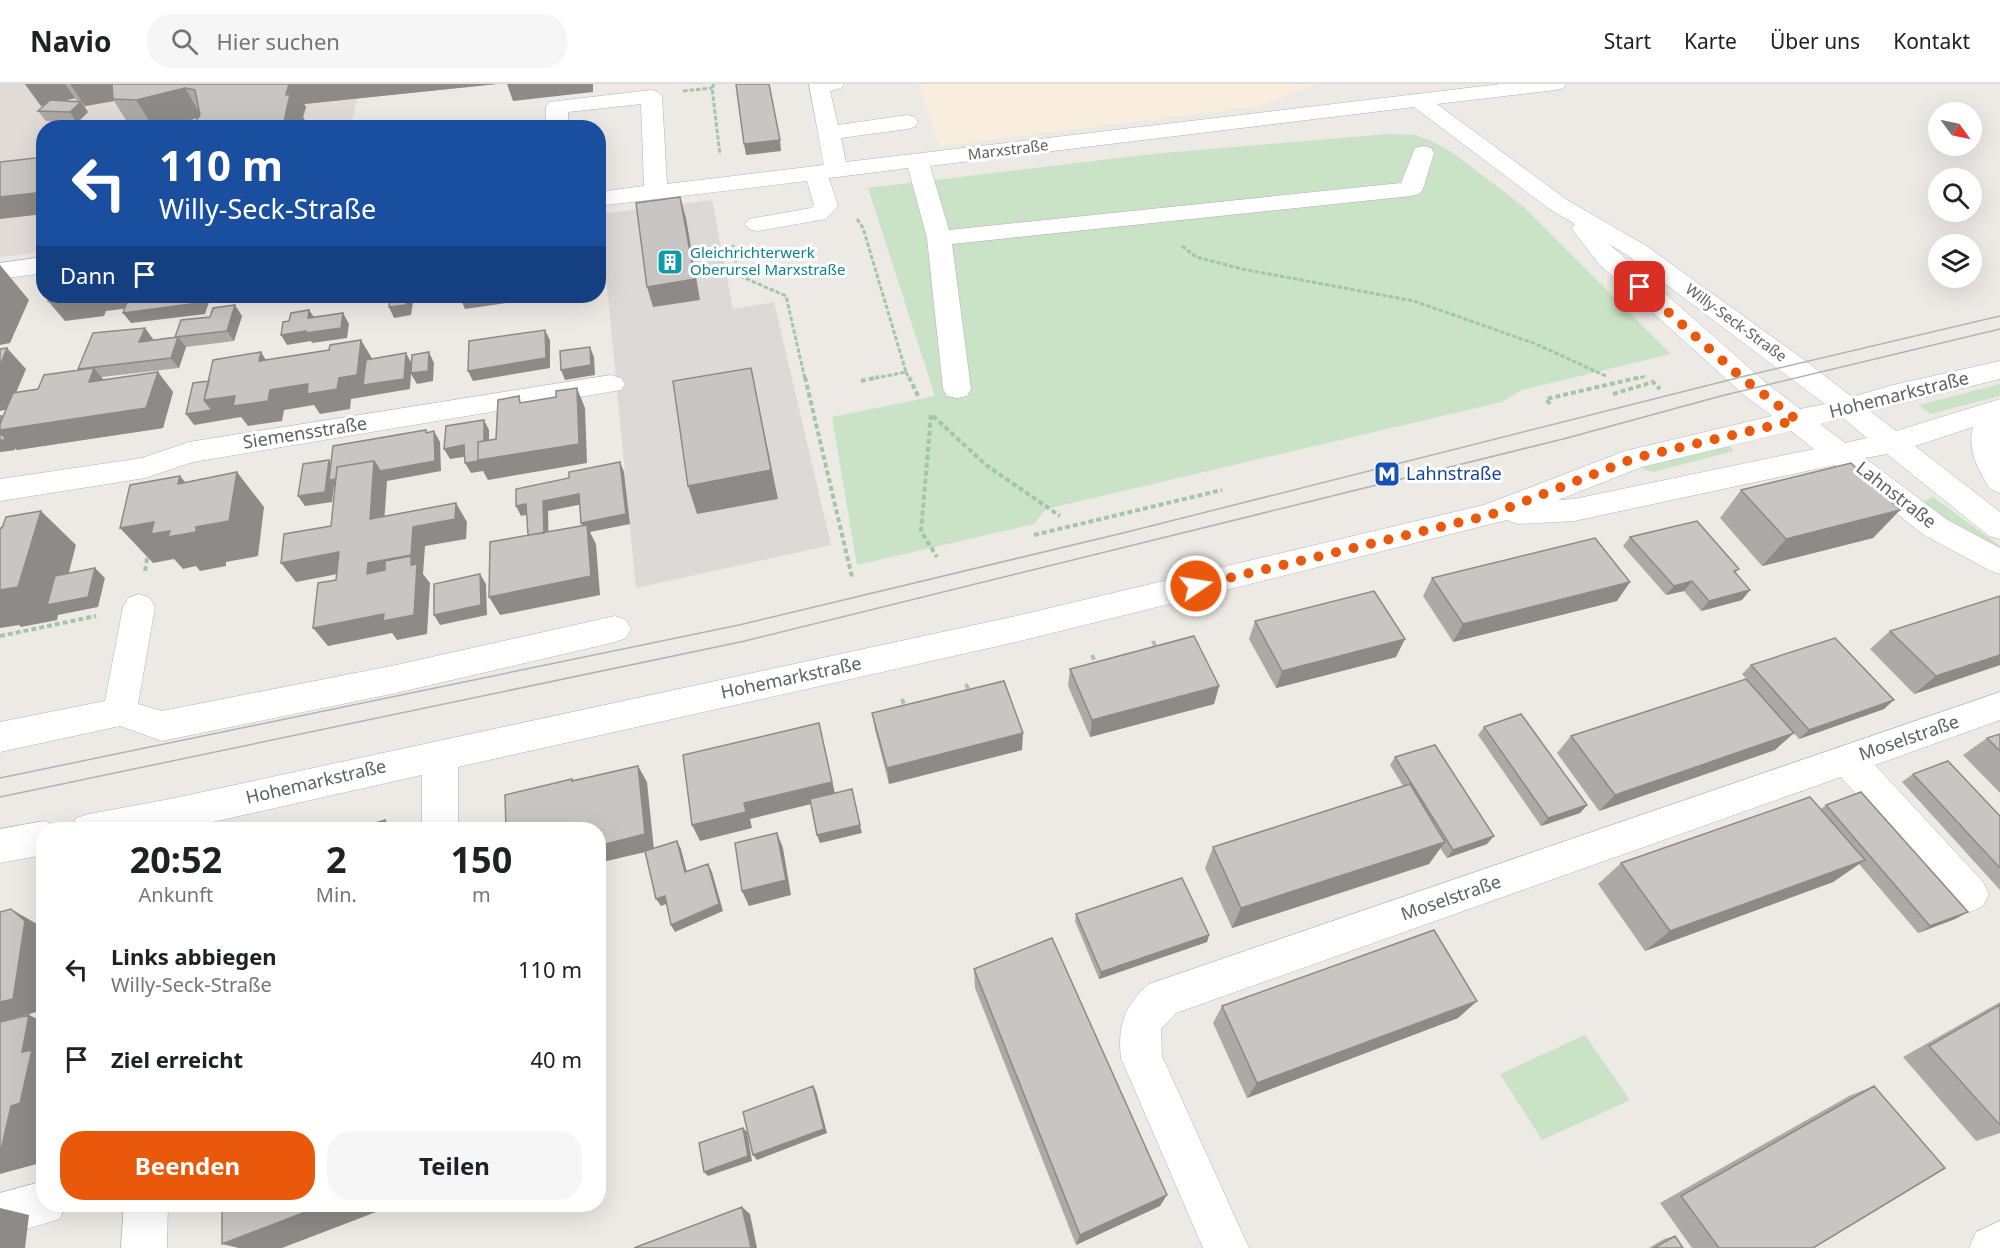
<!DOCTYPE html>
<html lang="de">
<meta charset="utf-8">
<style>
:root{--surface:#fff;--page:#f6f6f6;--text:#202124;--muted:#757577;--line:#e0e0e0;--accent:#ea580c}
body{margin:0;font-family:"Noto Sans",sans-serif;background:var(--page);color:var(--text);height:100vh;display:flex;flex-direction:column;font-size:22px;white-space:nowrap}
*{box-sizing:border-box;margin:0}
p{font-size:20px;color:var(--muted)}
.icon{flex:none;width:33px;height:33px;fill:none;stroke:currentColor;stroke-width:2;stroke-linecap:round;stroke-linejoin:round}
.map{position:relative;flex:1;overflow:hidden}
.side{position:absolute;left:36px;top:738px;width:570px;height:390px;display:flex;flex-direction:column;background:var(--surface);border-radius:24px;box-shadow:0 6px 24px #0002}
.side>*{flex:none}
.guide{position:absolute;left:36px;top:36px;width:570px;height:183px;border-radius:24px;box-shadow:0 6px 24px #0002;background:#1a4fa0;color:#fff;overflow:hidden}
.needle{width:39px;rotate:123deg}
.buttons{position:absolute;left:1928px;top:18px;display:grid;gap:12px}
.buttons a{display:grid;place-items:center;width:54px;height:54px;border-radius:50%;background:var(--surface);box-shadow:0 6px 24px #0002;font-size:30px}
.pin{position:absolute;display:grid;place-items:center;width:51px;height:51px;color:#fff;margin:-26px;border-radius:12px;box-shadow:0 3px 9px #0006}
.me{position:absolute;width:66px;margin:-33px;rotate:77deg;stroke-linejoin:round;filter:drop-shadow(0 0 4px #0008)}
.turn{display:flex;align-items:center;gap:21px;height:126px;padding:0 24px;font-size:27px}
.turn .icon{width:78px;height:78px;stroke-width:2.5}
.turn b{display:block;font-size:42px;line-height:51px}
.then{display:flex;align-items:center;height:57px;padding:0 24px;background:#0003;gap:12px;font-size:22px}
.eta{display:flex;justify-content:space-evenly;align-items:center;height:102px;text-align:center}
.eta b{font-size:36px;font-weight:700;line-height:42px}
.cta{display:flex;gap:12px;margin-top:auto;padding:12px 24px}
.cta a{flex:1;height:69px;border-radius:24px;background:var(--accent);color:#fff;font-size:24px;font-weight:700;line-height:69px;text-align:center}
.cta a+a{background:var(--page);color:var(--text)}
ul{padding:0;list-style:none}
li{display:flex;align-items:center;gap:18px;height:90px;padding:0 24px}
li div{flex:1}
li b{display:block;font-size:22px}
li em{font-style:normal}
header{display:flex;align-items:center;gap:36px;box-sizing:border-box;height:84px;padding:0 30px;background:var(--surface);border-bottom:2px solid var(--line)}
header strong{font-size:28px}
nav{display:flex;gap:33px;margin-inline-start:auto;font-size:21px}
.search{width:420px;height:54px;background:var(--page);display:flex;align-items:center;gap:15px;box-sizing:border-box;padding:0 21px;border-radius:24px;color:var(--muted);font-size:22px}
.map>svg:first-child{display:block}
.commercial{fill:#f9eede}
.industrial{fill:#dcd9d7}
.education{fill:#e0dbd6}
.green{fill:#cae2c5}
.lines{fill:none;stroke-linecap:round;stroke-linejoin:round}
.minor-casing{stroke:#b0b3b5;stroke-width:1}
.path-far1{stroke:#a2c7a6;stroke-width:3;stroke-dasharray:4.5 2;stroke-linecap:butt}
.path{stroke:#a2c7a6;stroke-width:4;stroke-dasharray:5 3;stroke-linecap:butt}
.minor{fill:#fff;fill-rule:evenodd}
.tram{stroke:#b1b2b2;stroke-width:1.5}
.wall{fill:#ada9a7;fill-rule:evenodd}
.shaded-wall{fill:#8d8a88}
.building{fill:#c9c5c2;stroke:#8d8a88;stroke-width:1.5}
.route{stroke:#ea580c;stroke-width:10;stroke-dasharray:0 18}
.labels{text-anchor:middle;stroke-width:6;stroke-linejoin:round;paint-order:stroke}
.far-street-label{font-size:15px;fill:#5d6163;stroke:#fff}
.far-culture-label{font-size:15px;fill:#0d838f;stroke:#fff;text-anchor:start}
.street-label{font-size:18px;fill:#5d6163;stroke:#fff}
.transit-label{font-size:18px;fill:#164399;stroke:#fff;text-anchor:start}
</style>
<header>
<strong>Navio</strong>
<div class="search"><svg class="icon" aria-label="search" viewBox="0 0 24 24"><circle cx="10" cy="10" r="6"/><path d="M15 15l6 6"/></svg>Hier suchen</div>
<nav><a>Start</a><a>Karte</a><a>Über uns</a><a>Kontakt</a></nav>
</header>
<div class="map">
<svg width="2000" height="1164" viewBox="0 0 2000 1164">
<rect width="100%" height="100%" fill="#edeae5"/>
<!-- commercial -->
<path class="commercial" d="M919 0H1316V1L1258 22 939 62Z"/>
<!-- industrial -->
<path class="industrial" d="M712 116 733 225 774 218 831 461 636 504 600 130Z"/>
<!-- education -->
<path class="education" d="M0 0H361L350 43 44 44 43 168 0 173Z"/>
<!-- green -->
<path class="green" d="M1388 50 1416 51 1432 57 1453 69 1524 123 1671 270 1522 306 1502 318 1046 425 1034 440 857 481 832 333 935 312 868 104 1152 70Z
M2000 300V312L1930 330 1919 321Z
M1725 357 1734 367 1653 388 1645 386 1640 382Z
M1933 413 2000 462V476L1923 418Z
M1585 951 1630 1016 1542 1056 1500 990Z"/>
<g class="lines">
<!-- minor casing -->
<g class="minor-casing">
<path id="minor" d="M809 0H844L841 4 830 7 838 41 907 31 915 33 918 38 915 43 907 45 841 54 846 78 1501 0H1566L1563 4 1556 6 1437 20 1567 116 1645 161 1803 275 1852 313 1893 301 2000 277V295L1870 327 1896 347 2000 315V409L1990 405C1978 385 1967 367 1973 343L1915 362 2000 428V455L1989 452 1887 370 1865 374 1946 435 2000 464V490L1989 486 1924 451 1835 381 1574 437 1518 440 1507 436 1016 558 458 683V746H422V691L177 746H71L76 734 89 730 170 715 1016 532 1484 421 1625 367 1772 332 1744 311 1598 179 1572 145 1575 140 1551 126 1414 23 930 82 949 146 1401 99 1415 64 1423 62 1431 64 1434 69 1423 105 1419 110 1411 112 952 160 971 305 967 312 957 314 947 312 943 305 927 154 908 84 829 94 838 122 826 135 757 147 749 145 745 140 749 135 811 124 814 121 807 97 598 122V108L644 102 641 20 568 28V44H546V23L549 18 651 6 658 8 662 12 667 100 824 81ZM1609 160 1627 171 1825 320 1800 325 1764 297ZM1843 334 1867 354 1845 359 1820 340ZM1791 347 1814 365 1574 415 1558 416 1642 383Z
M44 173V189L0 195V179Z
M611 291 621 294 625 300 621 306 193 378 145 394 0 417V395L142 374 189 358Z
M139 510 150 514 155 523 138 620 162 627 396 581 615 532 626 536 631 545 626 554 615 558 396 609 162 657 120 642 0 668V638L105 617 123 523 128 514Z
M2000 608V636L1875 681 1983 798 1989 810 1983 822 1970 828 1957 822 1841 693 1176 929 1161 945 1162 972 1249 1164H1203L1121 974C1117 943 1125 920 1149 900Z
M44 737 57 742 58 746H44V771L0 779V745Z
M44 1097V1120H65L60 1135 0 1153V1109Z
M124 1120H168L167 1164H121Z
M2000 1137V1164H1969L1976 1148Z"/>
</g>
<!-- path-far1 -->
<path class="path-far1" d="M714 0 712 4 720 71
M683 7 712 4
M857 135 863 144 906 288 871 295
M733 161 738 191 786 212 805 295
M1182 162 1196 173 1242 185 1414 217 1536 260 1606 292
M906 288 909 295
M1634 295 1647 292"/>
<!-- path -->
<path class="path" d="M805 293 852 493
M909 293 918 312
M861 297 879 293
M1613 310 1653 298 1660 305
M1550 320 1546 315 1641 293
M931 331 921 447 937 473
M933 332 986 381 1060 432
M1034 451 1222 406
M145 487 148 468
M0 552 96 532
M1153 557 1157 566
M1092 571 1097 582
M966 600 970 609
M902 615 906 626"/>
<!-- minor -->
<use href="#minor" class="minor"/>
<!-- tram -->
<path class="tram" d="M0 694 739 541 1127 448 1741 293 2000 232
M0 713 745 557 1567 354 1721 312 2000 245"/>
</g>
<!-- wall -->
<path class="wall" d="M25 0H497L304 20 306 23 303 33 306 39 305 44H191L198 34 159 44H131L114 17 85 22 84 21 88 28 77 39 46 37 38 27 44 21 41 22ZM75 14 77 17H64Z
M242 232 234 257 186 263 179 284 102 293 104 296 158 288 173 308 163 344 17 366 15 364V366L0 368V332H3L26 285 16 308 38 305 79 286 78 285 153 255 152 256 175 253Z
M1741 406 1900 426 1873 454 1762 482 1720 434Z
M1630 453 1739 485 1735 489 1742 516 1701 527 1684 507 1666 511 1623 462Z
M1432 494 1617 517 1453 558 1423 512Z
M1255 537 1396 573 1276 604 1249 555Z
M1890 547 2000 581 1914 610 1870 565Z
M1751 581 1884 625 1799 655 1742 590Z
M1070 585 1219 602 1214 620 1090 653 1068 602Z
M872 629 1022 666 889 700 875 646Z
M1484 643 1587 721 1580 729 1541 742 1478 651Z
M2000 650V709L1963 671 1987 654Z
M1571 652 1775 666 1599 727 1557 669Z
M1395 673 1487 760 1447 774 1440 764 1429 780 1232 844 1205 784 1213 763 1403 702 1390 681Z
M1913 690 2000 732V806L1902 698Z
M1826 721 1968 828 1955 835 1918 849 1859 780 1833 798 1645 867 1598 800 1621 779 1821 725Z
M1076 830 1209 851 1207 858 1099 895 1075 837Z
M974 885 1160 1122 1076 1161 975 904Z
M1477 917 1458 934 1247 1014 1213 939 1222 922Z
M2000 918V1049L1976 1057 1903 973Z
M1874 1002 1813 1164H1692L1660 1119 1849 1012Z
M1675 1152 1683 1164H1649L1664 1155Z"/>
<!-- shaded-wall -->
<path class="shaded-wall" d="M25 0H65L75 14 41 22Z
M70 0H114L113 15 114 17 85 22Z
M289 0H497L304 20 306 23 303 33 306 39 305 44H283L284 38 286 11Z
M507 0H593V8L513 17Z
M185 4 202 33 159 44H154L136 16Z
M81 18 88 28 77 39 70 28Z
M780 56 781 67 746 71 744 60Z
M44 108V130L0 135V113Z
M680 113 686 134 700 216 653 223 647 203Z
M0 181 29 216 10 259 0 261Z
M88 212H197L195 216 106 227 104 232 65 237 48 217Z
M200 212H211L205 230 131 239 123 229Z
M246 212H288L249 217Z
M407 212H414L411 231 394 234 389 223Z
M479 212H556L465 225 460 214Z
M235 221 242 232 234 257 227 247Z
M309 226 316 236 308 234Z
M343 229 349 240 347 254 312 259 311 257 287 261 281 251Z
M145 244 153 255 147 268 139 258Z
M545 246 550 256V284L473 297 468 287Z
M178 253 186 263 179 284 171 274Z
M361 256 373 276 406 269 412 280 429 268 434 279 433 297 417 300 411 290 410 305 351 315 350 325 320 330 314 321 284 326 282 337 248 342 241 333 194 341 186 330 204 316 339 294Z
M590 263 594 273 595 291 565 296 561 286Z
M7 264 26 285 9 325 0 327V282Z
M261 268 274 289 259 277Z
M94 284 110 304 89 298Z
M751 284 778 415 697 430 688 402Z
M158 288 173 308 163 344 17 366 15 364V366L0 368V346Z
M577 304 585 324 587 379 488 396 483 387 471 389 465 379 484 336 489 346V372Z
M434 347 440 358 441 387 387 397 383 454 334 402 332 418 305 422 298 412 329 376 336 387 374 377Z
M464 361 470 372 450 375 444 365Z
M620 378 624 388 630 440 590 448 596 460 600 511 500 531 489 513 586 449 581 439Z
M237 388 264 423 258 472 226 478V482L200 487 196 482 183 485 174 475 153 479 120 444 154 438 170 447 196 443Z
M180 392 210 427 178 400Z
M579 410 583 420 548 427 549 469 533 472 543 417Z
M456 419 467 438 466 455 425 462 423 490 430 499 427 550 397 556 392 549 328 562 313 544 367 490 368 479 413 443Z
M526 420 531 430 521 432 516 422Z
M1900 426 1873 454 1762 482 1786 455Z
M41 427 76 461 61 519 95 484 105 494 98 523 58 531 57 536 21 543 19 541 0 544V506Z
M339 468 353 487 296 498 281 479Z
M480 490 486 500 487 531 440 541 434 531Z
M1692 497 1684 507 1666 511 1674 502Z
M1630 498 1617 517 1453 558 1463 540Z
M1750 506 1742 516 1701 527 1709 517Z
M1405 555 1396 573 1276 604 1282 587Z
M2000 571V581L1914 610 1936 592Z
M1219 602 1214 620 1090 653 1092 636Z
M1894 616 1884 625 1799 655 1809 646Z
M819 639 836 714 750 735 752 744 700 757 692 741 744 719Z
M1023 649 1022 666 889 700 887 684Z
M1794 649 1775 666 1599 727 1615 711Z
M638 682 647 698 654 766 598 779V762Z
M1587 721 1580 729 1541 742 1548 734Z
M385 736 393 744V746H386Z
M860 741 862 749 820 759 817 751Z
M777 749 783 764 791 811 749 822 742 807Z
M1494 752 1487 760 1447 774 1453 766Z
M677 757 681 765 689 796 685 788Z
M1445 758 1429 780 1232 844 1241 824Z
M1865 776 1833 798 1645 867 1670 847Z
M708 780 712 788 723 827 675 848 671 841Z
M665 812 669 819 661 822 656 815Z
M11 825 37 840 44 845V900L40 927 0 938V918Z
M1968 828 1955 835 1918 849 1930 842Z
M1209 851 1207 858 1099 895 1101 888Z
M1477 917 1458 934 1247 1014 1257 999Z
M29 931 44 938V1078L0 1090V1066L22 968Z
M813 1002 816 1007 827 1049 757 1076 753 1071Z
M743 1044 747 1048 752 1077 708 1092 704 1088Z
M1167 1111 1160 1122 1076 1161 1080 1151Z
M211 1120H243L250 1133Z
M326 1120H397L282 1164H239L222 1160Z
M742 1123 750 1130 757 1164H751Z
M0 1124 29 1131 25 1164H0Z"/>
<!-- building -->
<path class="building" d="M112 0H289L286 11 290 10 284 38 287 37 283 44H191L200 31 195 6 185 4 136 16 113 15Z
M736 0H769L780 56 744 60Z
M50 16 81 18 70 28 38 27Z
M44 73V108L0 113V78Z
M680 113 695 195 647 203 636 119Z
M51 212H88L48 217Z
M139 212H200L198 219 123 229 129 213Z
M390 212H407L406 221 389 223Z
M460 212H479L460 214Z
M235 221 227 247 175 253 181 236 210 233 213 224Z
M309 226 308 234 343 229 341 244 305 249 306 247 281 251 283 238 289 237 291 229Z
M145 244 139 258 178 253 171 274 78 285 93 249Z
M545 246 546 274 468 287 469 257Z
M361 256 357 291 339 294 337 305 307 310 308 300 270 306 268 317 233 322 235 312 204 316 213 276 261 268 259 277 329 266 330 261Z
M590 263 591 281 561 286 560 267Z
M7 264 0 282V265Z
M429 268 428 287 411 289 412 271Z
M406 269 404 295 363 301 366 276Z
M94 284 89 298 158 288 146 324 0 346V340L13 309 38 305 44 291Z
M751 284 771 386 688 402 673 297Z
M209 297 204 316 212 326 186 330 193 299Z
M577 304 579 360 478 376V358L496 355 498 316 519 312 520 319 556 313V307Z
M0 332H3L0 340Z
M484 336V357L478 358V377L465 379 464 361 444 365 446 342Z
M426 346V349L434 347 435 377 380 387 374 377 337 383 336 395 329 396 333 362Z
M0 349 5 354V356H0Z
M329 376 325 408 298 412 303 380Z
M374 377 370 435 456 419 455 435 413 443 411 471 368 479 367 490 385 486V477L411 472V481L417 480 414 531 383 537 384 530 313 544 318 499 336 496 339 468 281 479 284 450 331 442 337 383Z
M620 378 626 430 581 439 579 410 543 417 544 449 528 451 526 420 516 422V405L569 394V388Z
M1851 379 1900 426 1786 455 1741 406Z
M237 388 229 437 196 443V448L168 453 170 447 151 450 154 438 120 444 130 401 180 392 178 400Z
M41 427 18 503 0 506V444H2L6 433Z
M1697 437 1739 485 1734 487 1750 506 1709 517 1692 497 1674 502 1630 453Z
M587 441 591 492 489 513 490 458Z
M1595 454 1630 498 1463 540 1432 494Z
M95 484 88 513 47 521 55 492Z
M480 490 481 521 434 531V500Z
M1374 507 1405 555 1282 587 1255 537Z
M2000 512V571L1936 592 1890 547Z
M1194 552 1219 602 1092 636 1070 585Z
M1835 554 1894 616 1809 646 1751 581Z
M1746 595 1794 649 1615 711 1571 652Z
M1004 597 1023 649 887 684 872 629Z
M1521 630 1587 721 1548 734 1484 643Z
M819 639 832 698 744 719 746 728 692 741 683 671Z
M2000 650V667L1987 654Z
M1435 661 1494 752 1453 766 1395 673Z
M1948 677 2000 732V784L1913 690Z
M638 682 645 750 598 762V746H506L505 711 572 695V697Z
M1410 700 1445 758 1241 824 1213 763Z
M852 705 860 741 817 751 810 715Z
M1861 708 1968 828 1930 842 1826 721Z
M1810 713 1865 776 1670 847 1621 779Z
M385 736 386 746H353Z
M777 749 786 796 742 807 735 759Z
M677 757 685 788 708 780 719 820 671 841 665 812 656 815 645 767Z
M1182 794 1209 851 1101 888 1076 830Z
M11 825 25 837 13 915 0 918V828Z
M1434 846 1477 917 1257 999 1222 922Z
M1052 854 1167 1111 1080 1151 974 885Z
M2000 921V1041L1929 962Z
M29 931 22 968 32 966 20 1019 11 1022 1 1066H0V938Z
M813 1002 824 1045 753 1071 743 1028Z
M1874 1002 1945 1084 1813 1164H1719L1681 1112Z
M743 1044 748 1072 704 1088 699 1059Z
M222 1120H326L222 1160Z
M742 1123 751 1164H634Z
M1675 1152 1683 1164H1654Z"/>
<g class="lines">
<!-- route -->
<path class="route" d="M1196 502 1490 431 1635 374 1797 336 1741 293 1640 203"/>
</g>
<!-- icons -->
<defs>
<g id="building-square" transform="scale(1.35)"><rect x="-9" y="-9" width="18" height="18" rx="4" fill="#0f9aa8" stroke="#fff"/><path d="M-4-6H4V6H1V3H-1V6H-4ZM-2.5-4.3h1.7v1.8h-1.7ZM.8-4.3h1.7v1.8H.8ZM-2.5-1h1.7V.8h-1.7ZM.8-1h1.7V.8H.8Z" fill="#fff"/></g>
<g id="metro-square" transform="scale(1.35)"><rect x="-9" y="-9" width="18" height="18" rx="4" fill="#1a4fb4" stroke="#fff"/><path d="M-5.5 5V-5H-3L0 0L3-5H5.5V5H3V-.5L0 4L-3-.5V5Z" fill="#fff"/></g>
</defs>
<g fill-rule="evenodd">
<use href="#building-square" x="670" y="178"/>
<use href="#metro-square" x="1387" y="390"/>
</g>
<g class="labels">
<!-- far-street labels -->
<g class="far-street-label">
<text transform="translate(1008 66) rotate(-7)" y="5">Marxstraße</text>
<text transform="translate(1736 239) rotate(36)" y="5">Willy-Seck-Straße</text>
</g>
<!-- far-culture labels -->
<g class="far-culture-label">
<text x="690" y="174">Gleichrichterwerk<tspan x="690" dy="17">Oberursel Marxstraße</tspan></text>
</g>
<!-- street labels -->
<g class="street-label">
<text transform="translate(1899 311) rotate(-14)" y="6">Hohemarkstraße</text>
<text transform="translate(305 349) rotate(-9)" y="6">Siemensstraße</text>
<text transform="translate(1896 411) rotate(38)" y="6">Lahnstraße</text>
<text transform="translate(791 594) rotate(-12)" y="6">Hohemarkstraße</text>
<text transform="translate(1909 654) rotate(-19)" y="6">Moselstraße</text>
<text transform="translate(316 698) rotate(-13)" y="6">Hohemarkstraße</text>
<text transform="translate(1451 814) rotate(-19)" y="6">Moselstraße</text>
</g>
<!-- transit labels -->
<g class="transit-label">
<text x="1406" y="396">Lahnstraße</text>
</g>
</g>
</svg>
<div class="buttons">
<a><svg class="needle" viewBox="-14 -14 28 28"><path d="M0-13l5 13h-10z" fill="#e53935"/><path d="M0 13l5-13h-10z" fill="#757577"/></svg></a>
<a><svg class="icon" aria-label="search" viewBox="0 0 24 24"><circle cx="10" cy="10" r="6"/><path d="M15 15l6 6"/></svg></a>
<a><svg class="icon" aria-label="layers" viewBox="0 0 24 24"><path d="M12 4l9 5-9 5-9-5zM3 14l9 5 9-5"/></svg></a>
</div>
<div class="pin" style="left:1640px;top:203px;background:#d93025"><svg class="icon" aria-label="arrive" viewBox="0 0 24 24"><path d="M6 21V4h12l-3 4 3 4H6"/></svg></div>
<svg class="me" style="left:1196px;top:502px" viewBox="-20 -20 40 40"><circle r="17" fill="#ea580c" stroke="#fff" stroke-width="3"/><path d="M0-11L8 9 0 5-8 9z" fill="#fff"/></svg>
<div class="guide">
<div class="turn"><svg class="icon" aria-label="left" viewBox="0 0 24 24"><path d="M17 20v-9H6M10 6l-5 5 5 5"/></svg><div><b>110 m</b>Willy-Seck-Straße</div></div>
<div class="then">Dann<svg class="icon" aria-label="arrive" viewBox="0 0 24 24"><path d="M6 21V4h12l-3 4 3 4H6"/></svg></div>
</div>
<section class="side">
<div class="eta">
<div><b>20:52</b><p>Ankunft</p></div>
<div><b>2</b><p>Min.</p></div>
<div><b>150</b><p>m</p></div>
</div>
<ul>
<li><svg class="icon" aria-label="left" viewBox="0 0 24 24"><path d="M17 20v-9H6M10 6l-5 5 5 5"/></svg><div><b>Links abbiegen</b><p>Willy-Seck-Straße</p></div><em>110 m</em></li>
<li><svg class="icon" aria-label="arrive" viewBox="0 0 24 24"><path d="M6 21V4h12l-3 4 3 4H6"/></svg><div><b>Ziel erreicht</b></div><em>40 m</em></li>
</ul>
<div class="cta"><a>Beenden</a><a>Teilen</a></div>
</section>
</div>
